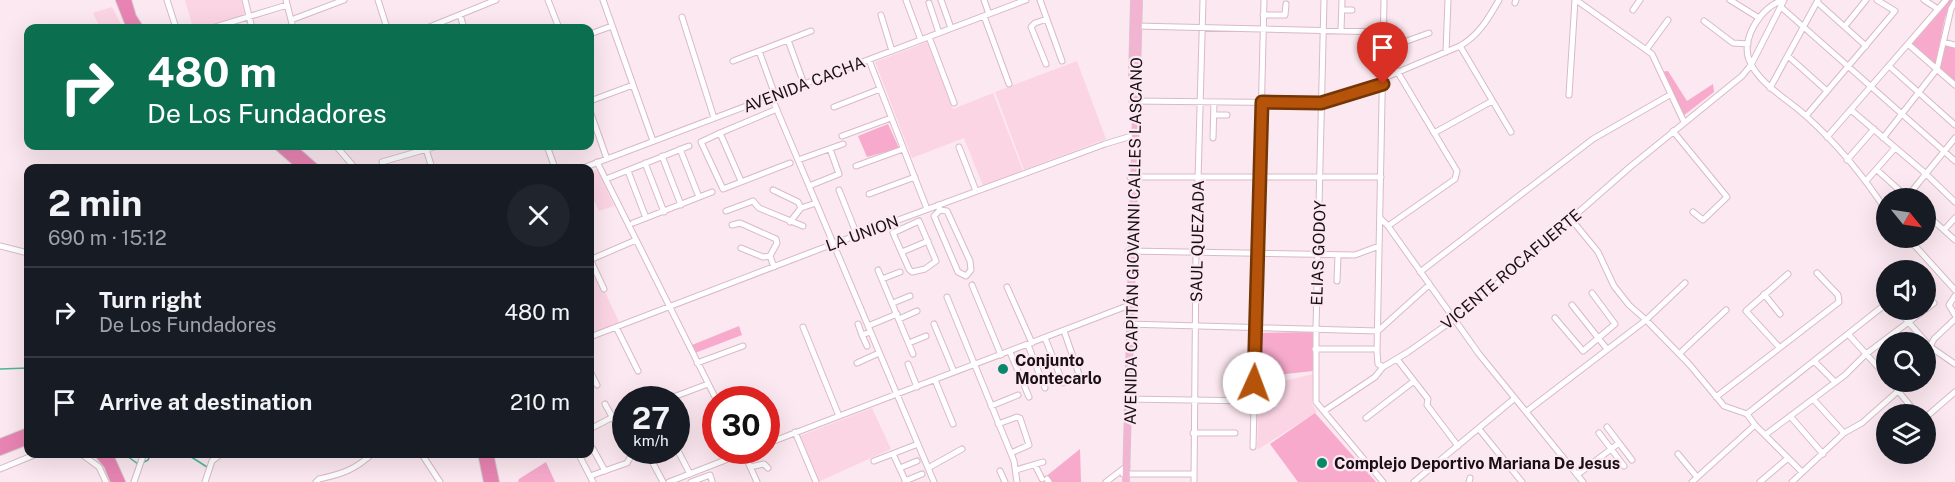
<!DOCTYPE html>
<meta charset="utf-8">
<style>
:root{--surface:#171b24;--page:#20242c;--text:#f1f3f6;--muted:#9ea1a6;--line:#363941}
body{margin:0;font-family:"Public Sans",sans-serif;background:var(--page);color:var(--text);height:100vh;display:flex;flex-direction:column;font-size:22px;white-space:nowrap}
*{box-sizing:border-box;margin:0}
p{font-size:20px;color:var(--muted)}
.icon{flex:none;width:33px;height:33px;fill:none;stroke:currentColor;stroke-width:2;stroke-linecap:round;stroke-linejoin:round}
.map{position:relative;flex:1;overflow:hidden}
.details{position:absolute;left:24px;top:164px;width:570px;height:294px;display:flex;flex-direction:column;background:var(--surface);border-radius:12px;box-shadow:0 6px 24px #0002}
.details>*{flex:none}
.top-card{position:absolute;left:24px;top:24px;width:570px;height:126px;border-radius:12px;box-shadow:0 6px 24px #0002;background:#0b6e4f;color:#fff;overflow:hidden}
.needle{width:39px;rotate:120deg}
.fabs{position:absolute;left:1876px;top:188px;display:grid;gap:12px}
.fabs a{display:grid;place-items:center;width:60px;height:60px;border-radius:50%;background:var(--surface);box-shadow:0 6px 24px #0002;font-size:30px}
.speed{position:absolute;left:612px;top:386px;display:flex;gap:12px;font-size:30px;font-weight:700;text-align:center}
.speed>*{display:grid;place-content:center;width:78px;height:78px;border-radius:50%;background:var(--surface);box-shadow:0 6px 24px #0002;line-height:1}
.speed small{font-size:15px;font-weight:400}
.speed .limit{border:9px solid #d22;background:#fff;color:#111}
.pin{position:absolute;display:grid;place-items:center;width:51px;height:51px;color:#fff;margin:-62px -26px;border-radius:50% 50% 50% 0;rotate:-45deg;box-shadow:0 0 6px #0007}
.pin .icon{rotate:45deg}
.me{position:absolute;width:66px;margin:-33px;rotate:2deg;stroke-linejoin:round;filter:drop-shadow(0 0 4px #0008)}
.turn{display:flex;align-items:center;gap:21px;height:126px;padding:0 24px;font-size:27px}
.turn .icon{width:78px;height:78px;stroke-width:2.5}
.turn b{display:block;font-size:42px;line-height:51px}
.round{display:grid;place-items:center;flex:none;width:63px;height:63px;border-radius:32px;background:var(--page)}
.head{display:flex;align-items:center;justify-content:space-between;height:102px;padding:0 24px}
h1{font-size:36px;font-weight:700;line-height:45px}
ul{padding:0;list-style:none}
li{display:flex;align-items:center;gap:18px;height:90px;padding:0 24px;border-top:2px solid var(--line)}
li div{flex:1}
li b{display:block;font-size:22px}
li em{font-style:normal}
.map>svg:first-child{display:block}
.built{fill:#fcd5e5}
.green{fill:#f7aacc}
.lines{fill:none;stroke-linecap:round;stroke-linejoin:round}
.stream{stroke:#4cb797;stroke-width:1.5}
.minor-casing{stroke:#d9bac7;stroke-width:7}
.major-casing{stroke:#d1cfd0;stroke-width:8}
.highway-casing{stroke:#d1cfd0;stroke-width:10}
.minor{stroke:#fff;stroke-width:5}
.major{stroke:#f1b5d1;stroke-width:7}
.highway{stroke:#e884b3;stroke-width:8}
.route-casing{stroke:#753606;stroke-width:15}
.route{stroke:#b45309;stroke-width:10}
.poi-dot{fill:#08876a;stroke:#fce8f0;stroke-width:2}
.labels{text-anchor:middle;stroke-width:4.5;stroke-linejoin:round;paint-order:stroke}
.street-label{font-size:16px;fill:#1a0f14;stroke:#fce8f0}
.poi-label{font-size:16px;font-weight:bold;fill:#1a0f14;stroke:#fce8f0;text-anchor:start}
</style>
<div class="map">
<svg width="1955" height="482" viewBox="0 0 1955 482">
<rect width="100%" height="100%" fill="#fce8f0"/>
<!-- built -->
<path class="built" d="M185 0H241L245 15 202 28H193Z
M112 7 123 28H100L93 13Z
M927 42 953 109 993 93 1023 171 983 186 964 138 912 158 875 62Z
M1077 61 1106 139 1024 170 995 92Z
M597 169 614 206 599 211 590 192V172Z
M590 260 620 324 590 335Z
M1313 374 1312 404 1317 412 1257 450 1258 407H1278L1279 382Z
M872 408 891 449 818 482 797 437Z"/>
<!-- green -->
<path class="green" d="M1949 0H1954L1945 17 1935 66 1911 44Z
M1944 44 1955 46V82L1939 68Z
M1668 71 1687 101 1713 84 1714 92 1683 116 1668 94 1660 72Z
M888 124 899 148 867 157 858 136Z
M739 326 742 335 695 353 692 345Z
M1314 332 1313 371 1259 377 1260 333Z
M1315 413 1376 482H1298L1270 444Z
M1080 449 1081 482H1047L1044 478Z
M546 462 555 482H518L519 479Z"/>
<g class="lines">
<!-- stream -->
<path class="stream" d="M0 369 28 368
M127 453V456L138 464
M185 453 207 467
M142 463 148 460 151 453"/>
<!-- minor casing -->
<g class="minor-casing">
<path id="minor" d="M167 0 176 28
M245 0 252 28
M286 0 293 28
M378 0 387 28
M548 0 559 28
M603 0 653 141
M906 0 921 40
M941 0 951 28
M984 0 989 14
M1040 0 1062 61
M1324 0 1316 328V402L1383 482
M1576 0 1652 54 1684 122
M1730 0 1759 18
M1784 0C1762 5 1739 40 1750 62 1761 86 1788 99 1806 116 1836 143 1865 178 1887 212
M1924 0 1938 9
M1817 2 1866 46
M929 3 939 33
M1515 3 1516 0
M1781 7 1955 161
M1342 10H1352
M1633 10 1640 0
M460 15 464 28
M881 15 892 51
M1263 15H1285L1286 4
M984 16 1009 84
M682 17 714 118
M291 20 344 0
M1704 21 1733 43 1748 44
M1136 26 1383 32
M1845 26 1866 0
M212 28 287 5
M427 28 496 0
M1341 30 1342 0
M590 34 612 26
M929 37 954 103
M788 40 804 84
M1943 42 1955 45
M1908 44 1955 85
M1460 46 1511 132
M1383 47 1393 46 1429 33
M1646 50 1668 20
M759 51 775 95
M1446 52 1448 0
M1788 56 1827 91
M869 60 927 209
M733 61 811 31
M1046 64 1031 27 1035 23 1047 19
M1889 66 1955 125
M1384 78 1460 46C1479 35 1488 19 1499 0
M1770 88 1818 0
M1569 95 1575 0
M771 96 934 482
M590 101 633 85
M1132 101 1321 103 1382 84
M834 107 880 89
M1851 110 1925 173 1955 202
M590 111 607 159
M1214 115H1227
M1806 116 1895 11 1877 0
M1673 131 1727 197 1703 220 1693 212
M720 133 701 142 723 189 790 163
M1434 133 1492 101
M842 136 891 118
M1827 137 1946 0
M1213 138 1214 102
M1883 138 1937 69 1951 9 1955 2
M336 146 355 168
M425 146 432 168
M547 146 555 168
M959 147 976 191
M680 149 699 197
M662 156 681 205
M798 160 843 144
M1847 160 1874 129
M382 162 437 146
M597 162 716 399
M645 163 664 212
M856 166 903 149
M583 168 1026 0
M1877 170 1908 198
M628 171 646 218 712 192
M1130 177H1381
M606 179 689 146
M741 181 720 133 777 109
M1866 181 1895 148
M809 186 839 174 830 149
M773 190 798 202 801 208
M839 190 857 235
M869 194 915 177
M1907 197 1955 138
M938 205 940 210 934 216 958 272 966 276 971 270 970 261 947 211 940 210
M726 211 753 201 759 208 803 226
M1926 214 1955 240
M1381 219 1388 226 1479 354 1583 482
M1571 219 1598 252 1614 286 1629 305 1646 320 1689 364 1724 406 1747 414 1755 425 1802 472
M919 221 936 261 925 269 912 272 909 269 893 233Z
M790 222 801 208 816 203
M633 223 646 218
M732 225 740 223 776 239 777 243 770 256 774 267
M1388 226 1455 179 1457 171 1397 71
M1944 230 1955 218
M1907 237 1955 290
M0 246 28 253
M741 248 763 257 770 256
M1128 251 1355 255 1379 246
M902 252 928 241
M590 259 604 289
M592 259 636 240
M878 270 913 354
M1420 272 1593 139 1668 96
M882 279 900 272
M1337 281 1338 255
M972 285 1001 355
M1007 287 1032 343
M1764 294 1780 314
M1955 296 1949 305 1955 315
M947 297 1014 461 1017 482
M893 303 910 296
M1572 305 1607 349
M1897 309 1926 342
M1555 318 1583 351 1615 324 1592 293
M899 319 917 311
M858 324 862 335 870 332
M934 324 954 372
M1127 324 1378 331 1429 285
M868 326 897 314
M616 327 638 371
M803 327 839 416
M1064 331 1080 377
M1848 334 1887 377
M862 335 867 346
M590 337 833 244 1105 144 1135 135
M1045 338 1063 383
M909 343 926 336
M1028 345 1045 388
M1929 346 1955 364
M1779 347 1746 311 1788 274
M1930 347 1934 339 1955 319
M1315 349H1373
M1010 352 1029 397
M1679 354 1726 310
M1926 357 1934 350
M1397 359 1414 381
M1814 361 1835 382
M697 363 743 346
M857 363 879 353
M908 364 917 387
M1383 367 1408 352 1466 311 1630 167 1742 76 1751 65 1784 0
M1383 367 1378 364 1377 352 1384 0
M590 371 597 385
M935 380 953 424
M1890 381 1917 414
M1716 397 1839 302 1838 295 1817 273
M668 399 708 384
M1126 399 1254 401
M1813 399 1844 433
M605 404 619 429
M991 406 1018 395
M1324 411 1375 377 1383 367
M1527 411 1646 320 1685 283
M1747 414 1887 303
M1790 416 1823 454
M1926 417 1955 392
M1366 418 1414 381 1428 399 1427 405 1458 446
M998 424 1017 417 1020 418 1029 445 1011 453
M590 429 611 418
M1479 429 1522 482
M795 432 816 482
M1193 433H1235
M1599 433 1624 466
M1765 435 1845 375 1866 354 1934 303
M621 437 626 445
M1619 443 1632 460
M766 444 1127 306
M676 447 690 474
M1253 447 1264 0
M593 449 605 471
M646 450 663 482
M743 451 757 482
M80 453 99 467 106 482
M421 453 440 482
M578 453 593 482
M893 454 906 482
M1678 454 1697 477
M874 461 918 444
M1035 465 1042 479
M750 467 764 464 768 468
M900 468 917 461
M928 468 962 449
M0 469 39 453
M1016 470 1043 462
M1000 471 1005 482
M1123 474H1193
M1577 475 1619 443 1607 427
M590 476 627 463 631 456 629 450
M1047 479 1049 482
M905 481 922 474
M134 482 144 453
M205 482 212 461 222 453
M316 482 319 479C342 474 355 470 373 453
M669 482 751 450
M691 482 710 475 712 481
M1106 482 1127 466
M1194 482 1196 252 1203 0
M1414 482 1515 398
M1469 482 1470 478
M1692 482 1755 425
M1760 482 1788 458
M1792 482 1844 433 1862 423 1897 392"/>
</g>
<!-- major casing -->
<g class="major-casing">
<path id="major" d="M1132 78 1134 0
M1126 482 1139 0"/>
</g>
<!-- highway casing -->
<g class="highway-casing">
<path id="highway" d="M120 0 131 28
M127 0 132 17 139 28
M278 146 303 168
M290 146 315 168
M0 443 28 432
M0 451 28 440
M98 453 108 465 115 482
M108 453 121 482
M482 453 488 482
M489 453 495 482"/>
</g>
<!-- minor -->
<use href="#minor" class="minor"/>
<!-- major -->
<use href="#major" class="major"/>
<!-- highway -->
<use href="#highway" class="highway"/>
</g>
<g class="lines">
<!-- route casing -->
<g class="route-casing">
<path id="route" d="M1254 383 1262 102 1321 103 1383 84"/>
</g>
<!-- route -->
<use href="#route" class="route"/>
</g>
<!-- markers -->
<g class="poi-dot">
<circle cx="1003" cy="369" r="6"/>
<circle cx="1322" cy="463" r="6"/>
</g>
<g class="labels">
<!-- street labels -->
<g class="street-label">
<text transform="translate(804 84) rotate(-21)" y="6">AVENIDA CACHA</text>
<text transform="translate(862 233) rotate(-20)" y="6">LA UNION</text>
<text transform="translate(1133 241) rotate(-89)" y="6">AVENIDA CAPITÁN GIOVANNI CALLES LASCANO</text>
<text transform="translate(1197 241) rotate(-89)" y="6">SAUL QUEZADA</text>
<text transform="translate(1318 253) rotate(-88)" y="6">ELIAS GODOY</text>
<text transform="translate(1511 269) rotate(-40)" y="6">VICENTE ROCAFUERTE</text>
</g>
<!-- poi labels -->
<g class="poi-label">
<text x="1015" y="366">Conjunto<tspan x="1015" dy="18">Montecarlo</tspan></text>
<text x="1334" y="469">Complejo Deportivo Mariana De Jesus</text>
</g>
</g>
</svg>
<div class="fabs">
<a><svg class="needle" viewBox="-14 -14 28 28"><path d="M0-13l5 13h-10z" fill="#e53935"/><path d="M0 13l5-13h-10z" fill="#9ea1a6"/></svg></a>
<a><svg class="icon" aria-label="sound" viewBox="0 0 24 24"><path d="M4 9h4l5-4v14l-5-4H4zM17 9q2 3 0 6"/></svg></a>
<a><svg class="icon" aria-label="search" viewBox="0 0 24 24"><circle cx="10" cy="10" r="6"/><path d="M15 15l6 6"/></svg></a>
<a><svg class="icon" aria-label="layers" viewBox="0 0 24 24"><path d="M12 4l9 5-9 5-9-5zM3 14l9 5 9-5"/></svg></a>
</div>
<div class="speed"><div>27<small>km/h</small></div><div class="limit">30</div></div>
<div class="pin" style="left:1383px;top:84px;background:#d93025"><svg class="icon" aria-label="arrive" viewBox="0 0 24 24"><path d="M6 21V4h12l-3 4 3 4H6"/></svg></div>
<svg class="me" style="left:1254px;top:383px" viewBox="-20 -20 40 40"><circle r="19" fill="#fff"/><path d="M0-13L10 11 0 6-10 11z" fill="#b45309"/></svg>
<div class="top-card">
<div class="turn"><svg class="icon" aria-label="right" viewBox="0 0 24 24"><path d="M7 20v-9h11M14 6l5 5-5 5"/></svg><div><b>480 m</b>De Los Fundadores</div></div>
</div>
<section class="details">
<div class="head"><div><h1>2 min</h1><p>690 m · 15:12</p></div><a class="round"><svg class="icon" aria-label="close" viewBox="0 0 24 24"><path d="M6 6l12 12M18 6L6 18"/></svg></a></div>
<ul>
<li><svg class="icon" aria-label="right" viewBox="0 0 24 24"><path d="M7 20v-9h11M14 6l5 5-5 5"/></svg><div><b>Turn right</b><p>De Los Fundadores</p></div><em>480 m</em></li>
<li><svg class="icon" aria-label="arrive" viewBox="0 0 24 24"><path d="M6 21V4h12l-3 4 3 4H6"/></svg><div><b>Arrive at destination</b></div><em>210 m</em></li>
</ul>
</section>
</div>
